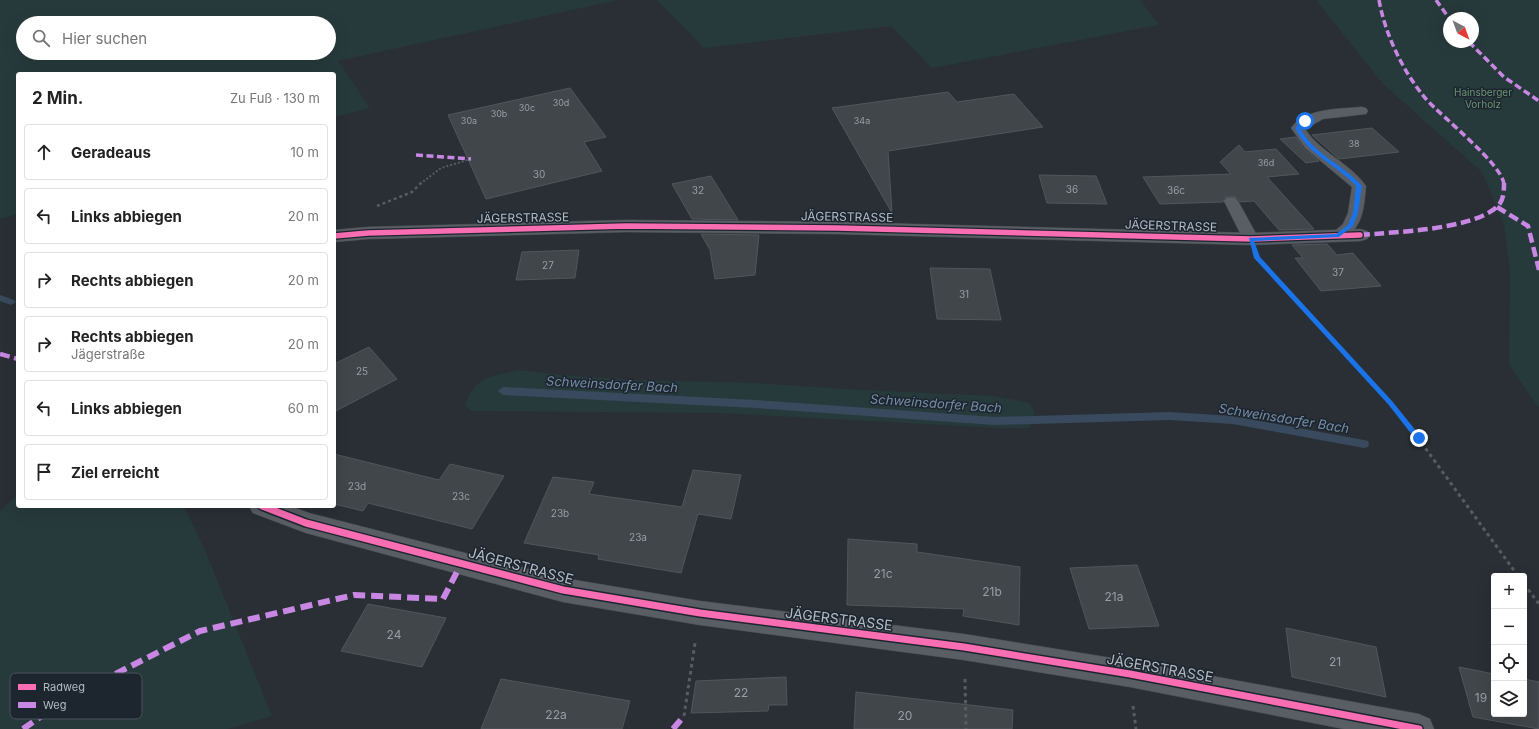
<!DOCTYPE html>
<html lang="de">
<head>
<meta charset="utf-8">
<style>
  :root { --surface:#fff; --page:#f2f2f2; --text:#222; --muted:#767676; --line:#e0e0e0 }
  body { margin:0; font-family:Inter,sans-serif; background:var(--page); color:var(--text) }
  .controls { position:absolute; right:12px; bottom:12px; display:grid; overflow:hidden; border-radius:4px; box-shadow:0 4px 16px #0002 }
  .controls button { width:36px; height:36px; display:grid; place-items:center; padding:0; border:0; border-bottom:1px solid var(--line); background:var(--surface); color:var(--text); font:20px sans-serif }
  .compass { position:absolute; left:1443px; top:12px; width:36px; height:36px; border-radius:50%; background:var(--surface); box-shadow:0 4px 16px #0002; rotate:139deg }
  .stop { position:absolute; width:12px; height:12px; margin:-9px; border:3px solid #1a73e8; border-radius:50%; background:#fff }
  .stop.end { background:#1a73e8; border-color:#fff; box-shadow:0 1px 4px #0008 }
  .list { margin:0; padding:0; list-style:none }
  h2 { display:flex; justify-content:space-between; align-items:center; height:52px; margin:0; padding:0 16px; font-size:17px }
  h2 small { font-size:13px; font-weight:400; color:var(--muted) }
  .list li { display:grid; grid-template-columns:26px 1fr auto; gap:12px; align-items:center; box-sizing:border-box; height:56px; margin:0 8px 8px; padding:0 8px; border:1px solid var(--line); border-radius:4px }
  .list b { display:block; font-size:15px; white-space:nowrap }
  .list p { margin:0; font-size:13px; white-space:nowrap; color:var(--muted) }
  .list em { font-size:13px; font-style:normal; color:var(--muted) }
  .icon { flex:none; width:22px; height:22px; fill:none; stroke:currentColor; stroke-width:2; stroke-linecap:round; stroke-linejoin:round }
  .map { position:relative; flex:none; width:1539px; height:729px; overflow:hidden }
  .search { position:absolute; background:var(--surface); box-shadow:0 4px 16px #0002; left:16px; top:16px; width:320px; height:44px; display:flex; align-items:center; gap:10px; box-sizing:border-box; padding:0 14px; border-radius:22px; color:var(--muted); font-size:15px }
  .panel { position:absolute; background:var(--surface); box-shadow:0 4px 16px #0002; left:16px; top:72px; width:320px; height:436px; border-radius:4px }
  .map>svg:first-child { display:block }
  .green { fill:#273a3b; fill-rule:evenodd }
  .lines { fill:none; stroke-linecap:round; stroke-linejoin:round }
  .stream { fill:#394a5e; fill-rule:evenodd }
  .building { fill:#41464b; stroke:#51565d }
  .lane-casing { stroke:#474b50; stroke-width:1 }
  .street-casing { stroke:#474b50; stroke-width:1 }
  .path-far2 { stroke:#575c60; stroke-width:2; stroke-dasharray:2 2; stroke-linecap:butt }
  .path-far1 { stroke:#575c60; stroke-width:2.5; stroke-dasharray:3 3; stroke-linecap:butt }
  .path { stroke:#575c60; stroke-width:3; stroke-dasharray:3.5 3.5; stroke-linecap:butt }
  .lane { fill:#595d64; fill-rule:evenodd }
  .street { fill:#595d64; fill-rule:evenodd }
  .quiet-far2 { stroke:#c787e3; stroke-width:3.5; stroke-dasharray:7 3.5; stroke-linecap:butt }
  .quiet-far1 { stroke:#c787e3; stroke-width:4.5; stroke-dasharray:10 4.5; stroke-linecap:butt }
  .quiet { stroke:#c787e3; stroke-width:6; stroke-dasharray:12 6; stroke-linecap:butt }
  .cycleway-far1-casing { stroke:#1d252f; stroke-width:8 }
  .cycleway-casing { stroke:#1d252f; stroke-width:10 }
  .cycleway-far1 { stroke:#f96db3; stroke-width:5.5 }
  .cycleway { stroke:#f96db3; stroke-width:7 }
  .route { fill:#1a73e8 }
  .labels { text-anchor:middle; stroke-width:3; stroke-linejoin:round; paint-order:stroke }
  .far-number-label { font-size:9px; fill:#969ea7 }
  .far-park-label { font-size:10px; fill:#6c9674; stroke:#1d252f }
  .number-label { font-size:10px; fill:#969ea7 }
  .street-label { font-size:12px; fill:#b3bbc6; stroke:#1d252f }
  .near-number-label { font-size:12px; fill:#969ea7 }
  .water-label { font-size:13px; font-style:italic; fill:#768da8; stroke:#1d252f }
  .near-street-label { font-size:14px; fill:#b3bbc6; stroke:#1d252f }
  .key { fill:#1d252f; stroke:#4a525c; stroke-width:1 }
  .key-label { font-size:11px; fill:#b3bbc6 }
</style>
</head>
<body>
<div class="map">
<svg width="1539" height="729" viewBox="0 0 1539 729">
  <rect width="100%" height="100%" fill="#292f35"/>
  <path class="green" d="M0,0H302L305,5L302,0H618L338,61L370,108L334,117V74H18V214L0,219ZM23,23H329V53H23Z
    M657,0H1140L1159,25L932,68L891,26L704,48Z
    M1316,0H1539V408L1509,365L1510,272L1504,224L1482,172L1383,84ZM1449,18H1473V42H1449Z
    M519,370L561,375L632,380L754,383L860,390L994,396L1029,403L1035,413L1029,428H1001L721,413L472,411L465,406C474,376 492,376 519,370Z
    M18,494V506H184L207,555L272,716L227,729H0V511Z"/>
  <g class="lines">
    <path class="stream" d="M0,295L14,300L16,302L11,305L0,301Z
      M503,387L756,400L995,417L1170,412L1233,416L1364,440L1368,441L1369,444L1368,447L1364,448L1233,424L1170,420L995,425L756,408L503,395L498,391Z"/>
  </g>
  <path class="building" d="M570,88L606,137L584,142L602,171L486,199L448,115Z
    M948,92L957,102L1014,94L1043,127L888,151L892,213L832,108Z
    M1372,128L1399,152L1339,159L1312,135Z
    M1296,137L1304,149L1319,161L1306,163L1280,139Z
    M1239,145L1245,152L1276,149L1299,174L1267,177L1314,229L1279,230L1254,201L1240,202L1237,197L1231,196L1225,197L1223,202L1160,204L1143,177L1231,174L1220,162Z
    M1039,175L1096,176L1107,204L1047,203Z
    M711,176L738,220L692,219L672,184Z
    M701,234L759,235L755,275L715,279L710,250Z
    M1327,244L1337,255L1353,253L1381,286L1321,291L1295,258H1303L1292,245Z
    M579,250L575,278L516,280L522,252Z
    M930,268L990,269L1001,320L937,319Z
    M369,347L397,379L334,412V364Z
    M334,454L439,480L450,464L504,476L472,529L368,503L363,511L334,504Z
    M693,470L741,475L731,519L698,514L681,573L598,559L599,555L524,543L553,477L594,482L589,494L682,507Z
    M848,539L917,544V552L1020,567L1019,625L963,616L964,609L847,605Z
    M1137,565L1159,626L1089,629L1070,568Z
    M368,604L446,618L422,667L341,651Z
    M1286,628L1376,647L1386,697L1292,677Z
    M1459,667L1494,674V714H1524V679L1539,682V729L1473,717Z
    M786,677L787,705H769L768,711L691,713L696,681Z
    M501,679L630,701L622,729H481Z
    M856,692L1013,710L1012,729H854Z"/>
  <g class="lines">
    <g class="lane-casing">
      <path id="lane" d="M1361,107L1366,108L1368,111L1366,114L1323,119L1305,129C1321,153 1350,163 1366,186C1364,205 1364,222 1349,235C1343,239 1339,241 1331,239L1329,236L1343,224L1348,213L1352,187L1305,148L1291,128C1305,108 1339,109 1361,107Z
        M1231,197L1236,198L1238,201L1259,239L1257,242L1251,244L1245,242L1243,239L1224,201L1226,198Z"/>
    </g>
    <g class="street-casing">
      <path id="street" d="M626,220L837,222L1251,233L1360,229L1367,231L1370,235L1367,239L1360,241L1251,245L837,234L626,232L368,239L334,242V230L368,227Z
        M249,506H290L309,513L563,578L700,601L964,634L1130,661L1419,714L1430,719L1434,729H1344L1130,687L964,660L700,625L563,602L306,533L253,513Z"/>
    </g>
    <path class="path-far2" d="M420,184L441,168L471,159"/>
    <path class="path-far1" d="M377,206L412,192L421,183
      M1262,263L1405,421"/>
    <path class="path" d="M1405,420L1518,576
      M1524,584L1539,604
      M965,679L966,729
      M1133,706L1136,729
      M684,716L695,643"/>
    <use href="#lane" class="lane"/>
    <use href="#street" class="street"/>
    <path class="quiet-far2" d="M1379,0C1385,34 1403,72 1426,99C1443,118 1501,163 1504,184
      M1436,0L1449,18
      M1469,42L1504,77L1539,101
      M416,155L471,159"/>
    <path class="quiet-far1" d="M1497,207L1528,226L1539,270
      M1360,235C1394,232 1473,230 1498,206C1504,200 1504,190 1504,183
      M0,354L18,359"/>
    <path class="quiet" d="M23,729L66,699L200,631L354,595L443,599L462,562
      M673,729L684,716"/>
    <g class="cycleway-far1-casing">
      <path id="cycleway-far1" d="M334,236L368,233L626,226L837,228L1251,239L1360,235"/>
    </g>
    <g class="cycleway-casing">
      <path id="cycleway" d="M262,506L306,523L563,590L700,613L964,647L1130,674L1419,729"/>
    </g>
    <use href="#cycleway-far1" class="cycleway-far1"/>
    <use href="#cycleway" class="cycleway"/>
  </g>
  <path class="route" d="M1303,120L1308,121L1300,128C1314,155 1343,164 1362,186L1358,213L1353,226L1339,237L1254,241L1260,257L1392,401L1421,437V440H1416L1388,404L1254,258L1249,238L1336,234L1348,225L1353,213L1356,186C1336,164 1309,156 1295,128Z"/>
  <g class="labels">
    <g class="far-number-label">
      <text x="561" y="106">30d</text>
      <text x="527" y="111">30c</text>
      <text x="499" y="117">30b</text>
      <text x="469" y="124">30a</text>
      <text x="862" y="124">34a</text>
      <text x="1354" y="147">38</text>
      <text x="1266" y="166">36d</text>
    </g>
    <g class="far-park-label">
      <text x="1483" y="96">Hainsberger<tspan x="1483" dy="12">Vorholz</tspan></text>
    </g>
    <g class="number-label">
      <text x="539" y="178">30</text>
      <text x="1072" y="193">36</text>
      <text x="698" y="194">32</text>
      <text x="1176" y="194">36c</text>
      <text x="548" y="269">27</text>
      <text x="1338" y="276">37</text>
      <text x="964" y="298">31</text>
      <text x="362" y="375">25</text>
      <text x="357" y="490">23d</text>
      <text x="461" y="500">23c</text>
      <text x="560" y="517">23b</text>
      <text x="638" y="541">23a</text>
    </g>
    <g class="street-label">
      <text transform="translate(847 217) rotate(1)" y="4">JÄGERSTRASSE</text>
      <text transform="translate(523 218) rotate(-1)" y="4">JÄGERSTRASSE</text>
      <text transform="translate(1171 226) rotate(2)" y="4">JÄGERSTRASSE</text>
    </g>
    <g class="near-number-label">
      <text x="883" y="578">21c</text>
      <text x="992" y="596">21b</text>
      <text x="1114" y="601">21a</text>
      <text x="394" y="639">24</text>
      <text x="1335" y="666">21</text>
      <text x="741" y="697">22</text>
      <text x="1481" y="702">19</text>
      <text x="556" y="719">22a</text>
      <text x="905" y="720">20</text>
    </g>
    <g class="water-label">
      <text transform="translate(612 384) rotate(3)" y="5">Schweinsdorfer Bach</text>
      <text transform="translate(936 403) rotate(4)" y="5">Schweinsdorfer Bach</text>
      <text transform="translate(1284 418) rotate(9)" y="5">Schweinsdorfer Bach</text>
    </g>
    <g class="near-street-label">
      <text transform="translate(521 566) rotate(15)" y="5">JÄGERSTRASSE</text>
      <text transform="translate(839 619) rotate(7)" y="5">JÄGERSTRASSE</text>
      <text transform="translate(1160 668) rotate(10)" y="5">JÄGERSTRASSE</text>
    </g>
  </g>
  <rect x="10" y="673" width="132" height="46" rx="6" class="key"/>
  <rect x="18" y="684" width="18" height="6" fill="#f96db3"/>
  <rect x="18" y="702" width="18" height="6" fill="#c787e3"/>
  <g class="key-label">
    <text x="43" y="691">Radweg</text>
    <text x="43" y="709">Weg</text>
  </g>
</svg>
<div class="controls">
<button>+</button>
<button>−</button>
<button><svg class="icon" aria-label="locate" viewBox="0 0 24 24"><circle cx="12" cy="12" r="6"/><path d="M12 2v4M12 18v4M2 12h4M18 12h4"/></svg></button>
<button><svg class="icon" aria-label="layers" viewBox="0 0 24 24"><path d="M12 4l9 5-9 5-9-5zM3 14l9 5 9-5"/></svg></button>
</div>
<svg class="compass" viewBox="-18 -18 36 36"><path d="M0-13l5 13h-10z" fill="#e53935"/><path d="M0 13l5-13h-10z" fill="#767676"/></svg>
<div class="stop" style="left:1305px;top:121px"></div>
<div class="stop end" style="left:1419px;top:438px"></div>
<div class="search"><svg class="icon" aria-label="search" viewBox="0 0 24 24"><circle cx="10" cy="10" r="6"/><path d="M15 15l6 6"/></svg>Hier suchen</div>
<section class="panel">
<h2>2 Min.<small>Zu Fuß · 130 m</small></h2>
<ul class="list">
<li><svg class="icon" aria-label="ahead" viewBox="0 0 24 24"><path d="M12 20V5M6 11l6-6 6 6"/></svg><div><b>Geradeaus</b></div><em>10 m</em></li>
<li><svg class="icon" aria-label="left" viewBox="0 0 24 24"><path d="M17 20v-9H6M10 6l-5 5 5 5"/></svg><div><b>Links abbiegen</b></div><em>20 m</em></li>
<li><svg class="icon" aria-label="right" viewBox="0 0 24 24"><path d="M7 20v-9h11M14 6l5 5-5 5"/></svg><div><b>Rechts abbiegen</b></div><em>20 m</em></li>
<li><svg class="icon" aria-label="right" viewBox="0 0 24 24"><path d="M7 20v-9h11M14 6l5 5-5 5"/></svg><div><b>Rechts abbiegen</b><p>Jägerstraße</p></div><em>20 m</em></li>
<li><svg class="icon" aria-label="left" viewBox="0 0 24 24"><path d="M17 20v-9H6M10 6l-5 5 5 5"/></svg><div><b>Links abbiegen</b></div><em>60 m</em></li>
<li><svg class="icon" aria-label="arrive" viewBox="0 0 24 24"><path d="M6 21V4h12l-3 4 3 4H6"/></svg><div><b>Ziel erreicht</b></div></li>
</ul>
</section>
</div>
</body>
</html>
